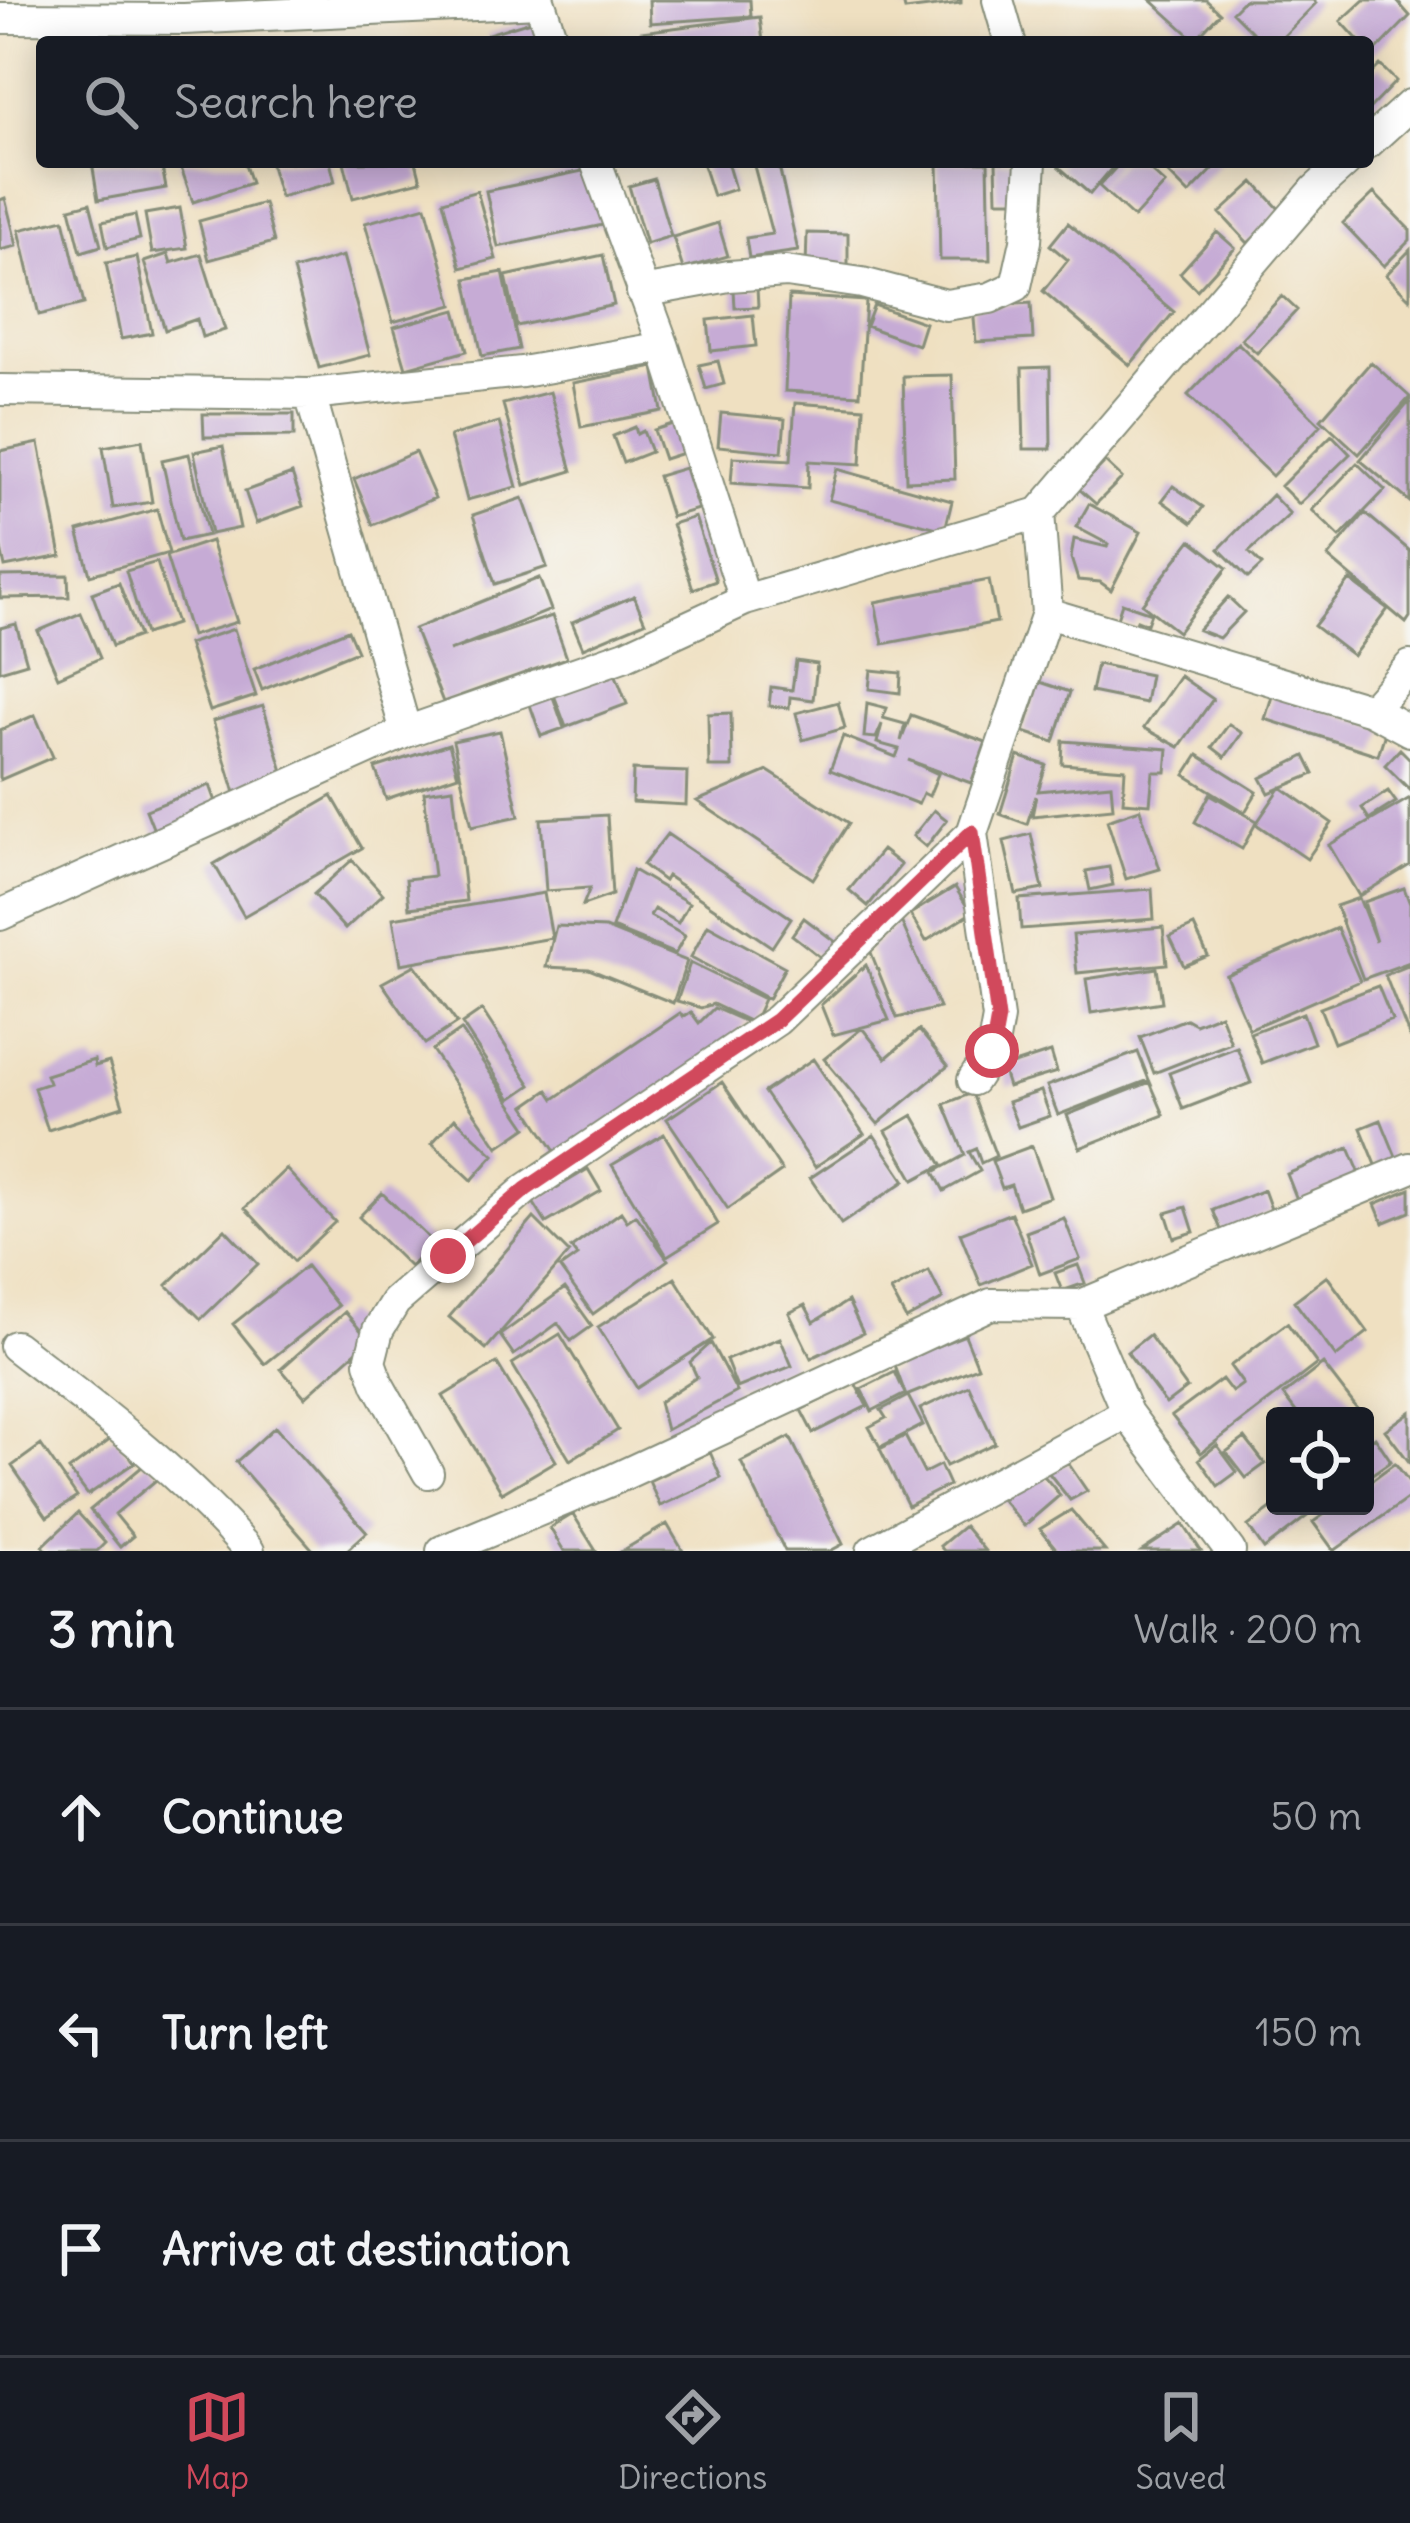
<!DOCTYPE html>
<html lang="en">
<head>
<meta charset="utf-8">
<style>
  :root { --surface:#171b24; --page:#20242c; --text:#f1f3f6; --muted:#9ea1a6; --line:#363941; --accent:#d1495b }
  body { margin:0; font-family:Delius,sans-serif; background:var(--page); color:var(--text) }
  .controls { position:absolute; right:36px; bottom:36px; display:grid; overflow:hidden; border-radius:12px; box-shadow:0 6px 30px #0003 }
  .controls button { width:108px; height:108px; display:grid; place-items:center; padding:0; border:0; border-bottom:3px solid var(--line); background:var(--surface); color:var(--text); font:60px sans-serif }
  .stop { position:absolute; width:36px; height:36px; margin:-27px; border:9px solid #d1495b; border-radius:50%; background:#fff }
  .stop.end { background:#d1495b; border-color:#fff; box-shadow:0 3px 12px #0008 }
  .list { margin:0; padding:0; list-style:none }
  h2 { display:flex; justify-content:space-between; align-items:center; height:156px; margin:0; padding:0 48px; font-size:51px }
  h2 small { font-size:39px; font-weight:400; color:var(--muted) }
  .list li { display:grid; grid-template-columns:78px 1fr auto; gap:36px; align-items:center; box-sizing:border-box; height:216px; padding:0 48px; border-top:3px solid var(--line) }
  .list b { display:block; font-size:45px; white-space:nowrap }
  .list em { font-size:39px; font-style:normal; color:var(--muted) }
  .icon { flex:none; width:66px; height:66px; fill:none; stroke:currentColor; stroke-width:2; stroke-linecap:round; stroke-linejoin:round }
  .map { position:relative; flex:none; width:1410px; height:1551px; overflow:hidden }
  .search { position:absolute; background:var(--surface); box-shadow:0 6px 30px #0003; left:36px; right:36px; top:36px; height:132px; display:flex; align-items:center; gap:30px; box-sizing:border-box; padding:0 42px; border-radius:12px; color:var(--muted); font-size:45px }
  .sheet { height:804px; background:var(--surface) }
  nav { display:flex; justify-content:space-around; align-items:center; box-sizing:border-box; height:168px; border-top:3px solid var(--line); background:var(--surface); font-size:33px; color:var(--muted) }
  nav a { display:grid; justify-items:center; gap:6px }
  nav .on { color:var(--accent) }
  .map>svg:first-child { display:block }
  .building { fill:#c6abd5 }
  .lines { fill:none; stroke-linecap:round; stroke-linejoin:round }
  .street-casing { stroke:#878e7a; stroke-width:34 }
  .street { stroke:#fff; stroke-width:30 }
  .route { stroke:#d1495b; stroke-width:15 }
</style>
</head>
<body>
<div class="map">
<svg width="1410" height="1551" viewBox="0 0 1410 1551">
  <rect width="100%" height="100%" fill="#f6f6f2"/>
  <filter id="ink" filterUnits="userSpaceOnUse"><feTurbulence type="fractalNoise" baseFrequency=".00833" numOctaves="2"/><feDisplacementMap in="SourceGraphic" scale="24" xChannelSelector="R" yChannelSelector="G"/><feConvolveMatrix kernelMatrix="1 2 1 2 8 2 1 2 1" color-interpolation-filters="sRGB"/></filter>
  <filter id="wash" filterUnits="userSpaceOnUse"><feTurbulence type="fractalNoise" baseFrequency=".004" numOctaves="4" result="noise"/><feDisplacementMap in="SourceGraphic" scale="48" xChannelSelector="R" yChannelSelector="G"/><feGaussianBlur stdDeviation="2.7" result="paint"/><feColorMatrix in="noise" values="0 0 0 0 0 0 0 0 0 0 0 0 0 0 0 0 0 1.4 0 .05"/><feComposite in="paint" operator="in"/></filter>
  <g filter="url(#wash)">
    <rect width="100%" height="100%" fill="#efe0c1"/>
    <g id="blocks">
      <path class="building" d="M649,0H750L751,16L650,23Z
        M903,0H961V3L905,10Z
        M1151,0H1206L1220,13L1195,40Z
        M1244,0H1313L1316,3L1278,42H1262L1232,12Z
        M1364,0H1396L1410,16L1372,55L1368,42H1360L1341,21Z
        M760,17L763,42H642L641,32Z
        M540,18L548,42H489L488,34Z
        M1380,65L1396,81L1368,110V77Z
        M92,162H161L166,188L98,200Z
        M179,162H244L251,183L193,202Z
        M270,162H330L335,182L280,197Z
        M344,162H416L421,181L353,198Z
        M702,162H727L735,189L713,196Z
        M753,162H778L798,251L749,258L746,238L772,234Z
        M938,162H988L990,260H940Z
        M996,162H1019L1020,200H997Z
        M1063,162H1117L1090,194L1059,167Z
        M1121,162H1141L1165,184L1134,218L1099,186Z
        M1157,162H1220L1189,194Z
        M592,169L603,225L498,247L486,191Z
        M654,179L671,236L646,244L629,186Z
        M1254,182L1281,211L1248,243L1220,213Z
        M477,191L496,259L461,268L443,201Z
        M1374,193L1410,230V240L1384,266L1343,223Z
        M5,198L17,246L0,250V200Z
        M90,203L101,246L81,252L70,208Z
        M264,203L274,242L209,260L199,221Z
        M426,206L453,305L393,322L365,223Z
        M180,208L187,248L152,253L145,214Z
        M135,215L140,239L107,247L102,222Z
        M64,219L84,304L39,315L19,230Z
        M718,223L728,256L683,269L673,237Z
        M1068,223L1174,312L1130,365L1043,291L1068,260L1050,245Z
        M1217,232L1235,248L1197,290L1180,273Z
        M807,233L848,234V269L806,268Z
        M1410,250V299L1386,275Z
        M168,254L171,263L201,254L225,330L202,337L197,319L165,330L144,262Z
        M603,255L614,305L517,326L506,276Z
        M343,256L370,355L319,368L293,270Z
        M137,257L152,333L121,339L106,263Z
        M503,272L519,349L482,356L466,279Z
        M757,287L758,307L735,308L734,289Z
        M789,296L866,301L860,395L785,391Z
        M1282,296L1297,310L1257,353L1241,339Z
        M1031,303L1033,339L976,342L973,307Z
        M874,305L925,323L918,345L866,326Z
        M456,310L467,351L406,368L394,327Z
        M753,315L756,346L711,351L708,320Z
        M1238,343L1321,425L1272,476L1188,395Z
        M718,361L724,384L706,389L699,365Z
        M1371,362L1410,397L1359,454L1321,419Z
        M654,367L662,411L581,427L573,383Z
        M1050,367L1051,449H1024L1022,368Z
        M952,375L955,479L906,481L903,376Z
        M550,392L572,471L525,485L503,404Z
        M1410,401V502L1360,460Z
        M795,403L864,408L861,464L809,461L808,488L731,483L733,457L791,460Z
        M721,413L785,419L782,452L718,446Z
        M203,414H294V436L204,437Z
        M499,422L517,487L467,500L450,436Z
        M679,422L689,451L664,459L654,430Z
        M635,427L637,434L643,431L651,452L623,463L613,436Z
        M1332,435L1350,454L1299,504L1281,486Z
        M142,440L152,502L113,508L103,447Z
        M39,443L61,556L5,567L0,544V451Z
        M223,446L240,528L211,534L194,452Z
        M415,452L435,498L373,525L354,479Z
        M189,454L208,535L180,541L162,460Z
        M1105,462L1122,478L1096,504L1079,489Z
        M1357,463L1385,490L1340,537L1312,510Z
        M685,468L698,509L671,517L658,476Z
        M837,469L952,501L945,530L829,500Z
        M292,474L303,506L256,523L245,491Z
        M1173,486L1203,507L1192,523L1162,501Z
        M1272,495L1290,514L1249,552L1262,565L1248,578L1219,549Z
        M523,498L547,567L495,584L473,515Z
        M1089,504L1141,532L1111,590L1100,582L1078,580L1071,558L1074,539L1107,547L1108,544L1076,527Z
        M157,509L169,553L90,575L78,531Z
        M1365,513L1410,551V617L1406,623L1328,557Z
        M695,517L716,581L693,589L672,524Z
        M1191,540L1227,568L1178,632L1142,604Z
        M211,541L237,622L191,636L166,556Z
        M157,562L176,624L145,634L126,571Z
        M68,575L69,597L0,598V576Z
        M539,578L551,610L449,651L552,616L567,658L443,702L414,629Z
        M989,580L997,622L883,644L875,602Z
        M1350,580L1388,609L1353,656L1314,626Z
        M119,583L139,636L112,646L92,593Z
        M634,596L645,622L583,648L572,622Z
        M1228,597L1244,612L1219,638L1198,630Z
        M1122,603L1151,613L1147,624L1137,620L1134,627L1116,621Z
        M81,613L100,658L58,677L38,631Z
        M16,624L27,663L0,671V628Z
        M234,629L256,696L210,711L188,644Z
        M348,630L357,651L262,690L254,669Z
        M796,661L817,664L813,700L790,697L789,708L769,706L771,687L792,690Z
        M1097,664L1150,675L1145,703L1091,692Z
        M871,670L901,673L900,693L869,689Z
        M615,673L627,704L566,727L554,695Z
        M1180,676L1213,699L1179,747L1144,728Z
        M1040,682L1070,692L1054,742L1024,732Z
        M1273,693L1386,730L1378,755L1265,719Z
        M552,694L564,728L541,736L529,702Z
        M838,702L845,728L803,740L796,713Z
        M867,703L887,708L883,718L905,724L901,741L911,715L986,742L971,783L908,760L938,774L929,796L923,793L918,804L830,770L843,736L896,757L899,749L877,743L882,724L876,738L864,737Z
        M263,706L286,781L236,796L213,721Z
        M731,713L732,767H709L708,714Z
        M35,715L53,757L0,780V730Z
        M1229,724L1242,733L1225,757L1212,747Z
        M500,731L519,816L472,826L453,741Z
        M1063,741L1168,749L1166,772H1153L1150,804L1123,802L1125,769L1062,764Z
        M449,744L458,775L386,799L375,768Z
        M1400,749L1410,759V790L1385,765Z
        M1198,755L1257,792L1245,812L1185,775Z
        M1018,756L1046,765L1038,791L1111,784L1113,808L1032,816L1036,796L1027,824L1000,814Z
        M1305,756L1314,774L1269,793L1261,778Z
        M633,770L687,772L686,805L632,802Z
        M768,771L849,823L813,879L697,801Z
        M210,785L220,813L157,838L146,810Z
        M1281,787L1332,823L1307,859L1256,824Z
        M453,788L466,901L409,908L406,879L434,876L424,792Z
        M1388,791L1396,802L1369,819L1362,808Z
        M1210,794L1257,821L1242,849L1195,822Z
        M332,796L362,848L244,916L214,864Z
        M1410,798V865L1359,896L1329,845Z
        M1140,809L1160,869L1126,879L1107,820Z
        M934,810L947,820L926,847L913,836Z
        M607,815L612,895L583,905L590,888L546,891L541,819Z
        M667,834L791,918L772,947L667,876L664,881L643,865Z
        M1031,834L1043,889L1016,894L1004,841Z
        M882,850L901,865L868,906L849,890Z
        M352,860L383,894L345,929L314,894Z
        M1109,867L1113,885L1090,890L1086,871Z
        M633,870L689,903L678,923L654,909L650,916L685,936L675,954L612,928Z
        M955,887L971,913L926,941L910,914Z
        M1404,888L1410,904V962L1363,979L1336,906L1359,898L1376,942L1364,902Z
        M1152,889L1154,919L1021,929L1019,899Z
        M544,893L552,938L401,964L393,918Z
        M804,918L837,943L824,960L792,935Z
        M901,921L939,1008L897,1018L870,950Z
        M708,925L785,967L768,999L691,957Z
        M556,926L605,928L687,961L673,1003L589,969L546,967Z
        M1194,926L1208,956L1184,966L1170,937Z
        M1163,927L1167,964L1077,973L1073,935Z
        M1337,928L1360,981L1249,1029L1226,975Z
        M690,963L764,999L753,1023L713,1004L701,1008L677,1001Z
        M415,965L457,1023L425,1044L382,983Z
        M866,965L889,1020L833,1035L821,1005Z
        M1410,965V1038L1385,975Z
        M1157,968L1162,1002L1091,1013L1086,979Z
        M1378,986L1392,1020L1334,1043L1320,1008Z
        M714,1008L746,1022L721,1050L560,1159L525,1106L548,1090L554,1099L680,1013L683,1017L691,1012L699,1023Z
        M482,1010L531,1085L511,1099L462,1024Z
        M1303,1013L1314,1043L1262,1063L1250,1033Z
        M1220,1014L1231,1043L1154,1073L1140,1037L1186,1019L1195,1024Z
        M862,1028L886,1058L919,1030L948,1066L878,1124L824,1059Z
        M461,1030L527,1127L498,1147L432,1050Z
        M1237,1047L1251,1083L1183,1109L1169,1073Z
        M1051,1052L1057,1072L1008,1087L1002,1068Z
        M1138,1052L1149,1080L1058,1115L1047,1086Z
        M813,1059L864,1134L815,1167L764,1092Z
        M94,1060L95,1066L109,1062L123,1106L48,1130L34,1088L49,1083L46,1075Z
        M722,1082L782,1171L728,1209L667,1119Z
        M1150,1082L1164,1115L1080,1148L1067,1115Z
        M1041,1091L1050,1116L1018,1127L1008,1102Z
        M972,1093L996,1156L981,1163L976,1149L969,1152L980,1171L944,1191L934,1172L965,1155L944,1104Z
        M913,1115L942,1165L914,1180L886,1131Z
        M455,1118L494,1155L472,1180L432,1143Z
        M1381,1120L1399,1164L1379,1172L1361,1128Z
        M664,1134L718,1224L667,1256L612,1165Z
        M874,1135L905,1181L841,1224L810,1178Z
        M1032,1146L1050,1197L1019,1208L1011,1185L1002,1188L992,1161Z
        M1349,1148L1361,1176L1298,1202L1287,1174Z
        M286,1169L335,1222L294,1261L245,1208Z
        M588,1169L601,1191L546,1223L533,1202Z
        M1410,1189V1212L1383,1223L1375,1204Z
        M1264,1190L1272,1212L1222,1232L1213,1210Z
        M382,1193L434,1243L410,1267L359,1217Z
        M1186,1207L1194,1232L1174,1238L1166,1213Z
        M621,1212L627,1221L636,1215L668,1260L593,1314L560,1268L577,1256L571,1248Z
        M1011,1213L1032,1264L981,1285L960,1233Z
        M534,1218L569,1253L486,1349L449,1317Z
        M1064,1218L1080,1259L1040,1274L1026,1232Z
        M225,1229L258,1264L201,1319L167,1285Z
        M1078,1265L1085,1283L1062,1291L1055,1273Z
        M306,1266L338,1306L265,1364L233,1324Z
        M929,1271L943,1299L906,1319L891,1291Z
        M1327,1276L1368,1332L1336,1357L1294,1301Z
        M675,1278L713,1339L637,1388L598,1327Z
        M565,1288L592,1326L571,1341L558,1323L514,1355L500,1335Z
        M848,1301L863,1333L811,1358L789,1313L805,1305L814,1322Z
        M345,1312L369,1340L305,1397L281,1369Z
        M1287,1323L1317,1364L1201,1453L1172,1416L1222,1379L1232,1392L1243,1384L1230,1366Z
        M560,1334L618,1430L570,1460L512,1364Z
        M965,1335L978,1367L906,1396L894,1363Z
        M1149,1335L1187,1388L1166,1404L1127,1352Z
        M780,1338L792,1366L737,1388L726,1360Z
        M711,1343L737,1392L666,1430L659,1402L697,1377L690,1362Z
        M497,1363L556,1461L502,1493L443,1396Z
        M1323,1364L1363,1416H1299L1283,1395Z
        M895,1372L905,1394L872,1411L861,1389Z
        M855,1383L867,1406L813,1433L801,1410Z
        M969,1386L995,1443L946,1466L920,1409Z
        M908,1396L923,1425L880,1447L869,1427L886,1418L881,1410Z
        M1410,1412V1463L1385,1430Z
        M275,1427L367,1532L346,1551H314L236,1462Z
        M115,1436L134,1463L88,1495L69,1470Z
        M905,1436L924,1473L940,1465L949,1485L908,1506L880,1449Z
        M790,1437L843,1544L830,1551H785L741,1462Z
        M1375,1437L1391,1461L1365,1479V1444Z
        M1245,1438L1265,1464L1246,1478L1226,1452Z
        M41,1445L77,1497L47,1517L12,1466Z
        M1217,1445L1237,1472L1218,1486L1199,1459Z
        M710,1452L721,1478L660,1506L649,1481Z
        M149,1461L161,1476L115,1514L133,1536L120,1547L90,1510Z
        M1068,1463L1087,1491L1070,1500L1048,1472Z
        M1395,1463L1410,1483V1497L1334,1551L1313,1522L1336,1506H1365V1485Z
        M1039,1470L1060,1495L1024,1526L1002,1500Z
        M1275,1506H1310L1314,1511L1264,1549L1248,1526Z
        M1071,1510L1105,1551H1058L1040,1529Z
        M78,1513L105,1543L97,1551H47L43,1546Z
        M573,1514L596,1551H564L550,1528Z
        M667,1524L683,1551H622Z
        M1183,1524L1201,1551H1142Z
        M964,1526L985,1551H944L940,1546Z"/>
    </g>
  </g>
  <g filter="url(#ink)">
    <use href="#blocks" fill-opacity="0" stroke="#878e7a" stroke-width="3"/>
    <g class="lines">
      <g class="street-casing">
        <path id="street" d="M539,0L553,42
          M998,0L1010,42
          M0,18L184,19L539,2
          M1368,143L1410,105
          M596,162L664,347L745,600
          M642,292L729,276L786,272L862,283L946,305L990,298L1016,286L1026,241L1031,162
          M0,390L310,394L522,372L664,347
          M310,394L406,732
          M1047,613L1371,710L1410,731
          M1371,710L1410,666
          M972,833L998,1018L992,1051L973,1080
          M0,915L406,732L626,655L745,600L1039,513L1315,190L1346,162
          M1081,1305L1127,1413L1230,1551
          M15,1346C98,1410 180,1471 249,1551
          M428,1473L378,1384L370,1362L378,1330L395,1302L526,1189L777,1020L972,833L1047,613L1039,513
          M442,1551L610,1481L991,1304L1081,1305L1410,1168
          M872,1551L1127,1413"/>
      </g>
      <use href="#street" class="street"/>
    </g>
  </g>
  <g class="lines" filter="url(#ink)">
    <path class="route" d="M448,1256L526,1189L777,1020L972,832L998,1018L992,1051"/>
  </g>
</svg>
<div class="controls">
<button><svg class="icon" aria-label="locate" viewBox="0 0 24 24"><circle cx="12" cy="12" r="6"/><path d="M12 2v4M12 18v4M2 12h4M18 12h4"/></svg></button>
</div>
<div class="stop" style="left:992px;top:1051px"></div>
<div class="stop end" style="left:448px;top:1256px"></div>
<div class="search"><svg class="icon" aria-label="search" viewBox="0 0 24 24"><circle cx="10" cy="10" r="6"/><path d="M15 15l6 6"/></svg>Search here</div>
</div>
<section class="sheet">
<h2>3 min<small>Walk · 200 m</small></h2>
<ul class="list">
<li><svg class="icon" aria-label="ahead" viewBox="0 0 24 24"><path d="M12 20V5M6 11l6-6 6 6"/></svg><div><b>Continue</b></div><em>50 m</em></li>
<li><svg class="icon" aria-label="left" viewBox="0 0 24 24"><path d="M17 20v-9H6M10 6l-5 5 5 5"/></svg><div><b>Turn left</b></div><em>150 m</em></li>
<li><svg class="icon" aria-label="arrive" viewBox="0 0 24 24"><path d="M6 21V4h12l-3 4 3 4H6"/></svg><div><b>Arrive at destination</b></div></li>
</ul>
</section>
<nav>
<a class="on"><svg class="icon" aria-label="map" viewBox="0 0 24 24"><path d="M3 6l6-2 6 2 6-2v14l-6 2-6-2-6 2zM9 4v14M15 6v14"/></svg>Map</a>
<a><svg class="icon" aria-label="directions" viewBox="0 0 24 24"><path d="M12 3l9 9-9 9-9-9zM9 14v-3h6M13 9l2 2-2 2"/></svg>Directions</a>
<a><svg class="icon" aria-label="saved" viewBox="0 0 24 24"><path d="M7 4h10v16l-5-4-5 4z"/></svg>Saved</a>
</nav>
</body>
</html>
